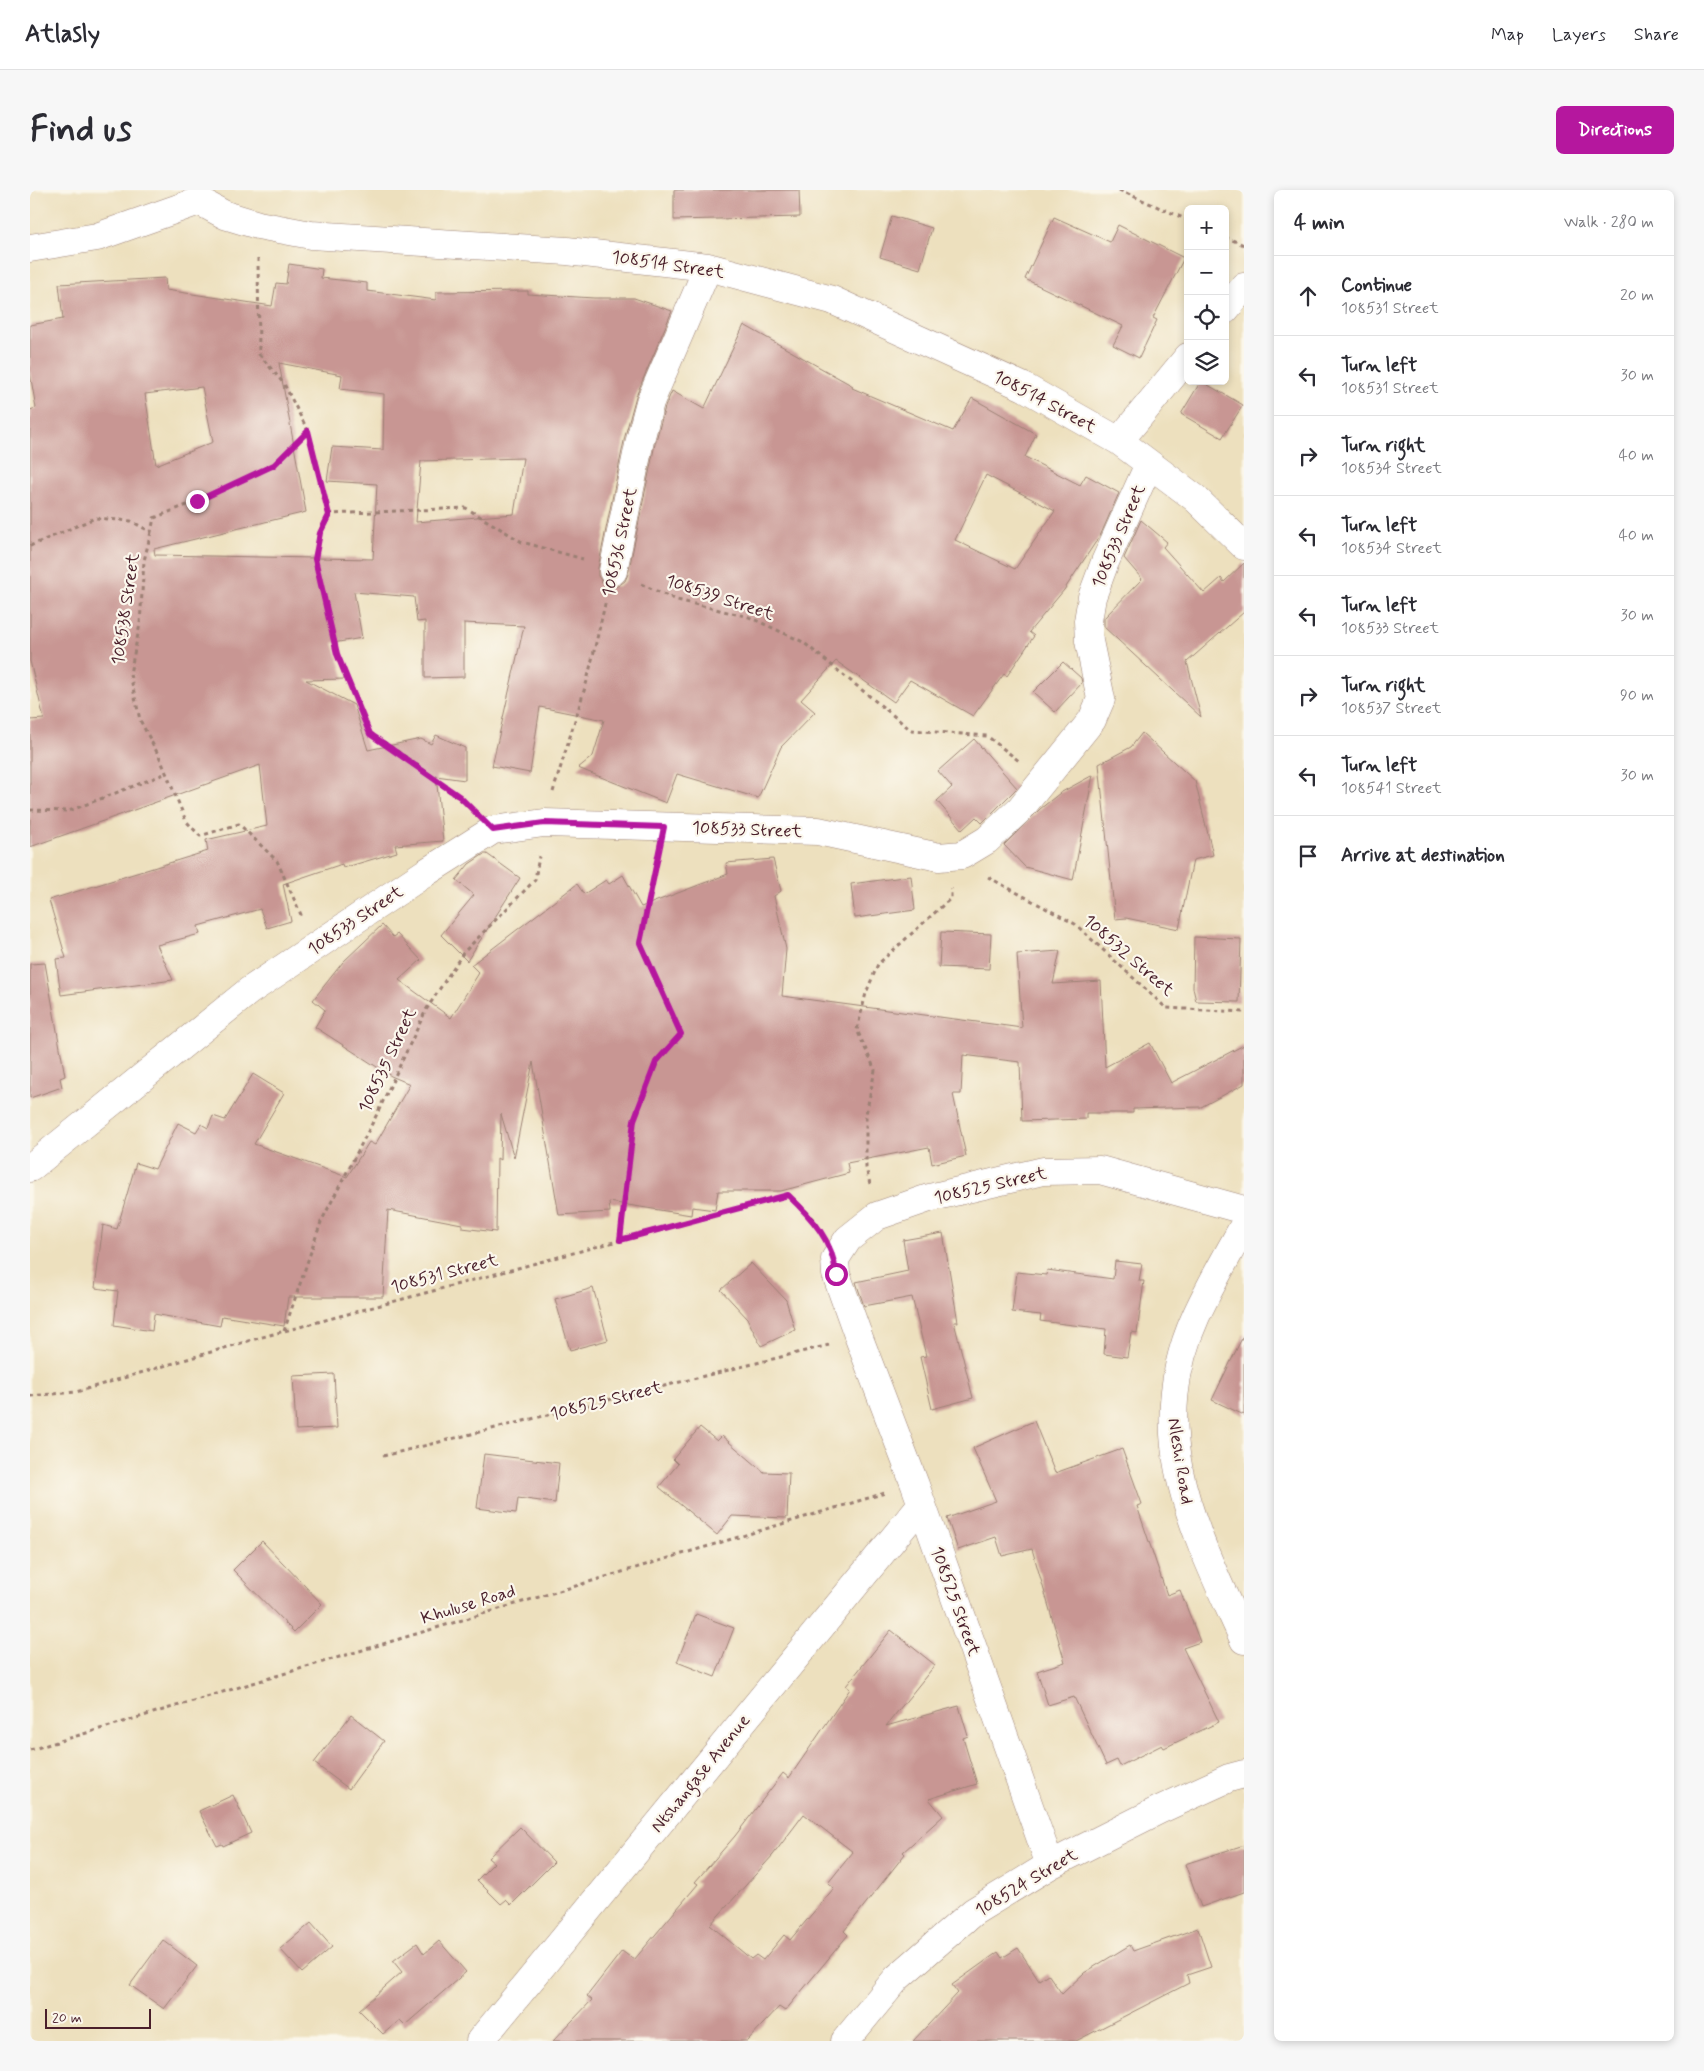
<!DOCTYPE html>
<html lang="en">
<head>
<meta charset="utf-8">
<style>
  :root { --surface:#fff; --page:#f7f7f7; --text:#2b2b33; --muted:#7c7c81; --line:#e1e1e2; --accent:#b5179e }
  body { margin:0; font-family:Mynerve,sans-serif; background:var(--page); color:var(--text) }
  .controls { position:absolute; right:15px; top:15px; display:grid; overflow:hidden; border-radius:8px; box-shadow:0 2px 8px #0003 }
  .controls button { width:45px; height:45px; display:grid; place-items:center; padding:0; border:0; border-bottom:1px solid var(--line); background:var(--surface); color:var(--text); font:25px sans-serif }
  .scale { position:absolute; left:15px; bottom:12px; width:106px; box-sizing:border-box; padding-left:5px; border:2px solid #4a1f2b; border-top:0; font-size:14px; line-height:18px; white-space:nowrap; color:#4a1f2b; -webkit-text-stroke:4px #fbf7ec; paint-order:stroke }
  .stop { position:absolute; width:15px; height:15px; margin:-11px; border:4px solid #b5179e; border-radius:50%; background:#fff }
  .stop.end { background:#b5179e; border-color:#fff; box-shadow:0 1px 5px #0008 }
  .list { margin:0; padding:0; list-style:none }
  h2 { display:flex; justify-content:space-between; align-items:center; height:65px; margin:0; padding:0 20px; font-size:21px }
  h2 small { font-size:16px; font-weight:400; color:var(--muted) }
  .list li { display:grid; grid-template-columns:32px 1fr auto; gap:15px; align-items:center; box-sizing:border-box; height:80px; padding:0 20px; border-top:1px solid var(--line) }
  .list b { display:block; font-size:19px; white-space:nowrap }
  .list p { margin:0; font-size:16px; white-space:nowrap; color:var(--muted) }
  .list em { font-size:16px; font-style:normal; color:var(--muted) }
  .icon { flex:none; width:28px; height:28px; fill:none; stroke:currentColor; stroke-width:2; stroke-linecap:round; stroke-linejoin:round }
  .map { position:relative; flex:none; width:1214px; height:1851px; overflow:hidden; border-radius:8px }
  header { display:flex; align-items:center; gap:30px; box-sizing:border-box; height:70px; padding:0 25px; background:var(--surface); border-bottom:1px solid var(--line) }
  header strong { font-size:24px }
  nav { display:flex; gap:28px; margin-inline-start:auto; font-size:18px }
  .intro { display:flex; align-items:center; justify-content:space-between; box-sizing:border-box; height:120px; padding:0 30px }
  h1 { margin:0; font-size:35px }
  .button { padding:12px 22px; border-radius:8px; background:var(--accent); color:#fff; font-size:18px; font-weight:700 }
  main { display:flex; gap:30px; padding:0 30px }
  aside { flex:1; background:var(--surface); border-radius:8px; box-shadow:0 2px 8px #0003 }
  .map>svg:first-child { display:block }
  .building { fill:#c89693; fill-rule:evenodd }
  .lines { fill:none; stroke-linecap:round; stroke-linejoin:round }
  .minor-casing { stroke:#9c8074; stroke-width:29 }
  .path { stroke:#9c8074; stroke-width:3; stroke-dasharray:4 4; stroke-linecap:butt }
  .minor { stroke:#fff; stroke-width:28 }
  .route { stroke:#b5179e; stroke-width:6 }
  .labels { text-anchor:middle; stroke-width:4.5; stroke-linejoin:round; paint-order:stroke }
  .street-label { font-size:18px; fill:#4a1f2b; stroke:#fbf7ec }
</style>
</head>
<body>
<header>
<strong>Atlasly</strong>
<nav><a>Map</a><a>Layers</a><a>Share</a></nav>
</header>
<div class="intro"><h1>Find us</h1><a class="button">Directions</a></div>
<main>
<div class="map">
<svg width="1214" height="1851" viewBox="0 0 1214 1851">
  <rect width="100%" height="100%" fill="#fbf7ec"/>
  <filter id="ink" filterUnits="userSpaceOnUse"><feTurbulence type="fractalNoise" baseFrequency=".02" numOctaves="2"/><feDisplacementMap in="SourceGraphic" scale="10" xChannelSelector="R" yChannelSelector="G"/><feConvolveMatrix kernelMatrix="1 2 1 2 8 2 1 2 1" color-interpolation-filters="sRGB"/></filter>
  <filter id="wash" filterUnits="userSpaceOnUse"><feTurbulence type="fractalNoise" baseFrequency=".0096" numOctaves="4" result="noise"/><feDisplacementMap in="SourceGraphic" scale="20" xChannelSelector="R" yChannelSelector="G"/><feGaussianBlur stdDeviation="1.12" result="paint"/><feColorMatrix in="noise" values="0 0 0 0 0 0 0 0 0 0 0 0 0 0 0 0 0 1.4 0 .05"/><feComposite in="paint" operator="in"/></filter>
  <g filter="url(#wash)">
    <rect width="100%" height="100%" fill="#ede0be"/>
    <g id="blocks">
      <path class="building" d="M644,0H769L770,27L644,30Z
        M862,26L902,38L890,79L850,67Z
        M1024,27L1080,52L1088,35L1154,68L1123,128L1127,130L1109,168L1083,155L1093,136L995,89Z
        M259,74L292,79L291,88L337,93V101L406,110V102L498,101V104L564,108H604L642,121L606,206L595,246L568,378V386L573,393L579,396H588L595,391L598,384L625,254L635,217L642,201L674,219L714,135L823,196L822,198L923,241L942,208L1006,244L995,267L1050,295L1056,285L1089,303L1071,344L1034,400L999,442L1004,446L977,486L974,484L943,526L880,490L864,512L806,471L771,510L785,522L751,557L728,608L647,584L636,613L548,578L563,566L574,530L510,517L500,583L462,576L494,436L434,433V487L395,488V431L387,432L384,407L324,402L332,448L303,453L315,489L276,490L324,515L338,560L391,549L401,554L406,545L435,558V590L406,586L413,651L365,655L367,662L313,678L312,674L253,694L261,731L237,738L230,719L168,736L170,744L127,755L143,790L31,805L26,769L36,768L19,710L178,661L176,650L237,636L230,575L0,657V530L14,529L0,471V220L6,218L0,183V135L33,129L29,94L135,88L136,100L242,116L246,93L256,94ZM249,173L312,185L310,199L354,204L353,260L302,257L297,291L347,294L343,369L287,368L286,374L285,368L125,365L124,359L276,322ZM172,197L183,252L126,275L115,204ZM493,268L484,324L386,332L391,271ZM956,285L1025,321L985,379L925,350Z
        M1171,191L1213,215L1192,248L1151,224Z
        M1111,330L1137,352L1133,357L1174,403L1191,388L1194,392L1214,373V422L1157,472L1171,527L1074,437V428L1112,389L1094,368Z
        M1033,472L1051,488L1052,493L1025,522L1003,502Z
        M1112,543L1165,591L1183,665L1163,670L1149,739L1096,728L1085,729L1069,574L1101,557Z
        M944,549L987,598L952,633L946,627L932,640L907,611L922,597L908,581Z
        M1063,585L1043,690L995,677L974,655L1010,619L1030,603Z
        M454,664H457L490,688L437,771L411,745L444,705L426,690L439,674Z
        M743,669L751,701L744,706L756,759L752,806L992,838L987,764L1030,761L1023,794L1071,791L1075,877L1120,853L1141,893L1214,855V894L1171,917L1103,919V923H1056V929L992,931L990,872L933,865L931,904H923L936,966L902,974L899,957L817,973L819,983L751,1001H688L685,1020L662,1017L661,1025L579,1012L580,1022L529,1025L503,872L484,968L471,924L470,970L467,968L466,1042L432,1038V1034L358,1020L353,1107H258L254,1136L192,1126L190,1136L124,1124L122,1141L84,1135L88,1101L65,1098L73,1035L87,1039L106,973L125,979L148,933L166,942L171,934L178,938L183,926L195,930L223,884L254,903L224,954L317,987L339,952L345,955L380,894L361,886L285,837L295,820L283,810L313,772L352,735L363,747L367,744L391,770L369,790L421,828L449,783L441,775L547,694L554,704L576,690L579,694L593,685L611,717L698,684L696,673Z
        M881,686L885,720L825,728L821,694Z
        M911,742L961,744L959,779L909,777Z
        M1164,747L1211,749L1209,812L1166,811L1163,798Z
        M15,773L35,886L30,888L32,897L0,908V774Z
        M913,1043L928,1132H924L943,1208L902,1219L890,1167L896,1166L882,1107L834,1116L826,1092L878,1081L873,1050Z
        M1085,1071L1112,1074L1109,1091H1114L1107,1143L1101,1142L1097,1167L1074,1164L1076,1139L1010,1131L1011,1125L982,1122L987,1082L1016,1085L1017,1080L1083,1089Z
        M721,1073L756,1110L765,1140L731,1156L717,1128L691,1100Z
        M563,1098L578,1150L540,1160L525,1109Z
        M1214,1144V1225L1182,1210Z
        M304,1184L307,1238L266,1240L263,1186Z
        M1004,1231L1025,1283L1092,1259L1112,1314L1107,1316L1137,1405L1150,1400L1170,1452L1153,1458L1189,1532L1134,1558L1132,1555L1090,1576L1087,1570L1076,1575L1044,1507L1018,1515L1007,1481L1035,1472L1002,1359L972,1366L966,1347L928,1360L917,1328L966,1311L943,1258Z
        M670,1237L687,1251L692,1246L734,1282L759,1283L757,1328L702,1326L687,1345L629,1297L648,1274L643,1269Z
        M454,1264L529,1273L525,1313L488,1308L486,1323L447,1318Z
        M232,1351L292,1414L264,1442L203,1380Z
        M666,1424L704,1438L685,1487L647,1472Z
        M861,1440L905,1475L856,1536L929,1516L938,1546L933,1548L947,1594L899,1609L913,1626L873,1662L875,1664L814,1741L818,1745L755,1821L749,1817L717,1851H523L562,1810L557,1806L592,1761L604,1770L668,1694L665,1692L705,1646L753,1583L759,1588L820,1499L816,1496ZM774,1624L823,1662L798,1693L804,1698L760,1750L754,1745L733,1770L726,1765L721,1769L680,1735L743,1665Z
        M321,1525L354,1551L319,1599L284,1573Z
        M203,1605L221,1643L193,1656L192,1654L187,1656L169,1621Z
        M490,1637L524,1672L481,1715L476,1710L471,1714L447,1690L464,1673L458,1668Z
        M1214,1655V1702L1171,1717L1155,1674Z
        M281,1733L302,1757L272,1783L250,1759Z
        M1168,1738L1181,1777L1157,1785L1159,1793L1046,1851H883L928,1803L922,1795L968,1762L972,1768L988,1758L1009,1790L1018,1784L1032,1804L1054,1783L1100,1755L1103,1761Z
        M133,1750L167,1776L134,1819L100,1795Z
        M409,1751L436,1782L375,1835L370,1830L353,1844L329,1820L372,1782L363,1771L387,1753L394,1764Z"/>
    </g>
  </g>
  <g filter="url(#ink)">
    <use href="#blocks" fill-opacity="0" stroke="#9c8074" stroke-width="1"/>
    <g class="lines">
      <g class="minor-casing">
        <path id="minor" d="M0,58L67,47L169,11L195,25L228,35L281,45L537,61L678,77L802,110L994,197L1089,251L1165,308L1214,356
          M1195,120L1214,97
          M1089,251L1158,167
          M583,381L610,250L620,212L678,77
          M0,978L219,801L395,683L463,640L514,633L788,641L909,667L932,665L957,650L990,619L1062,530L1071,509L1059,451L1058,431L1062,407L1075,372L1119,274
          M1214,1035C1198,1065 1180,1095 1166,1126C1112,1245 1165,1341 1214,1450
          M1020,1675L885,1295L829,1148L806,1084L805,1069L818,1049L847,1026L899,1008L1013,981L1070,980L1214,1020
          M450,1851L891,1315
          M815,1851L867,1788L943,1722L1020,1675L1129,1620L1199,1588L1214,1584"/>
      </g>
      <path class="path" d="M1089,0L1158,30
        M1195,47L1214,55
        M228,68L229,164L254,194L278,241L299,325L290,343L285,369L307,464L340,543L383,572L440,617
        M298,324L436,318L492,352L553,369
        M121,342L114,371L110,434L100,484L110,530L130,568L156,631L170,646L209,634L247,671L272,727
        M0,356L65,328L101,331L121,342L124,328L167,311L244,275L278,241
        M611,394L647,410L719,427L773,452L881,540L957,546L989,571
        M523,602L557,491L576,410
        M0,620L39,621L137,583
        M958,687L1045,734L1136,818L1214,822
        M840,994L836,978V924L845,880L827,840L836,803L848,774L921,708V698
        M590,1050L604,930L627,872L651,844L610,753L628,668
        M254,1141L291,1032L347,924L396,820L433,763L505,690L509,666
        M0,1206L46,1202L225,1149L758,1005L784,1029L788,1037
        M353,1266L799,1155
        M0,1560L855,1303"/>
      <use href="#minor" class="minor"/>
    </g>
  </g>
  <g class="lines" filter="url(#ink)">
    <path class="route" d="M167,311L244,275L278,241L299,325L290,343L285,369L307,464L340,544L430,607L463,640L514,633L634,637L610,753L651,844L626,872L604,930L590,1050L758,1005C781,1027 803,1050 806,1084"/>
  </g>
  <g class="labels">
    <g class="street-label">
      <text transform="translate(638 74) rotate(8)" y="6">108514 Street</text>
      <text transform="translate(1015 211) rotate(28)" y="6">108514 Street</text>
      <text transform="translate(1088 346) rotate(-67)" y="6">108533 Street</text>
      <text transform="translate(589 352) rotate(-78)" y="6">108536 Street</text>
      <text transform="translate(690 407) rotate(18)" y="6">108539 Street</text>
      <text transform="translate(95 419) rotate(-82)" y="6">108538 Street</text>
      <text transform="translate(717 639) rotate(2)" y="6">108533 Street</text>
      <text transform="translate(325 730) rotate(-34)" y="6">108533 Street</text>
      <text transform="translate(1099 765) rotate(41)" y="6">108532 Street</text>
      <text transform="translate(357 870) rotate(-65)" y="6">108535 Street</text>
      <text transform="translate(960 995) rotate(-13)" y="6">108525 Street</text>
      <text transform="translate(414 1083) rotate(-15)" y="6">108531 Street</text>
      <text transform="translate(576 1210) rotate(-14)" y="6">108525 Street</text>
      <text transform="translate(1151 1271) rotate(81)" y="6">Nleshi Road</text>
      <text transform="translate(926 1411) rotate(70)" y="6">108525 Street</text>
      <text transform="translate(438 1414) rotate(-17)" y="6">Khuluse Road</text>
      <text transform="translate(670 1583) rotate(-51)" y="6">Ntshangase Avenue</text>
      <text transform="translate(996 1692) rotate(-31)" y="6">108524 Street</text>
    </g>
  </g>
</svg>
<div class="controls">
<button>+</button>
<button>−</button>
<button><svg class="icon" aria-label="locate" viewBox="0 0 24 24"><circle cx="12" cy="12" r="6"/><path d="M12 2v4M12 18v4M2 12h4M18 12h4"/></svg></button>
<button><svg class="icon" aria-label="layers" viewBox="0 0 24 24"><path d="M12 4l9 5-9 5-9-5zM3 14l9 5 9-5"/></svg></button>
</div>
<div class="scale">20 m</div>
<div class="stop" style="left:806px;top:1084px"></div>
<div class="stop end" style="left:167px;top:311px"></div>
</div>
<aside>
<h2>4 min<small>Walk · 280 m</small></h2>
<ul class="list">
<li><svg class="icon" aria-label="ahead" viewBox="0 0 24 24"><path d="M12 20V5M6 11l6-6 6 6"/></svg><div><b>Continue</b><p>108531 Street</p></div><em>20 m</em></li>
<li><svg class="icon" aria-label="left" viewBox="0 0 24 24"><path d="M17 20v-9H6M10 6l-5 5 5 5"/></svg><div><b>Turn left</b><p>108531 Street</p></div><em>30 m</em></li>
<li><svg class="icon" aria-label="right" viewBox="0 0 24 24"><path d="M7 20v-9h11M14 6l5 5-5 5"/></svg><div><b>Turn right</b><p>108534 Street</p></div><em>40 m</em></li>
<li><svg class="icon" aria-label="left" viewBox="0 0 24 24"><path d="M17 20v-9H6M10 6l-5 5 5 5"/></svg><div><b>Turn left</b><p>108534 Street</p></div><em>40 m</em></li>
<li><svg class="icon" aria-label="left" viewBox="0 0 24 24"><path d="M17 20v-9H6M10 6l-5 5 5 5"/></svg><div><b>Turn left</b><p>108533 Street</p></div><em>30 m</em></li>
<li><svg class="icon" aria-label="right" viewBox="0 0 24 24"><path d="M7 20v-9h11M14 6l5 5-5 5"/></svg><div><b>Turn right</b><p>108537 Street</p></div><em>90 m</em></li>
<li><svg class="icon" aria-label="left" viewBox="0 0 24 24"><path d="M17 20v-9H6M10 6l-5 5 5 5"/></svg><div><b>Turn left</b><p>108541 Street</p></div><em>30 m</em></li>
<li><svg class="icon" aria-label="arrive" viewBox="0 0 24 24"><path d="M6 21V4h12l-3 4 3 4H6"/></svg><div><b>Arrive at destination</b></div></li>
</ul>
</aside>
</main>
</body>
</html>
